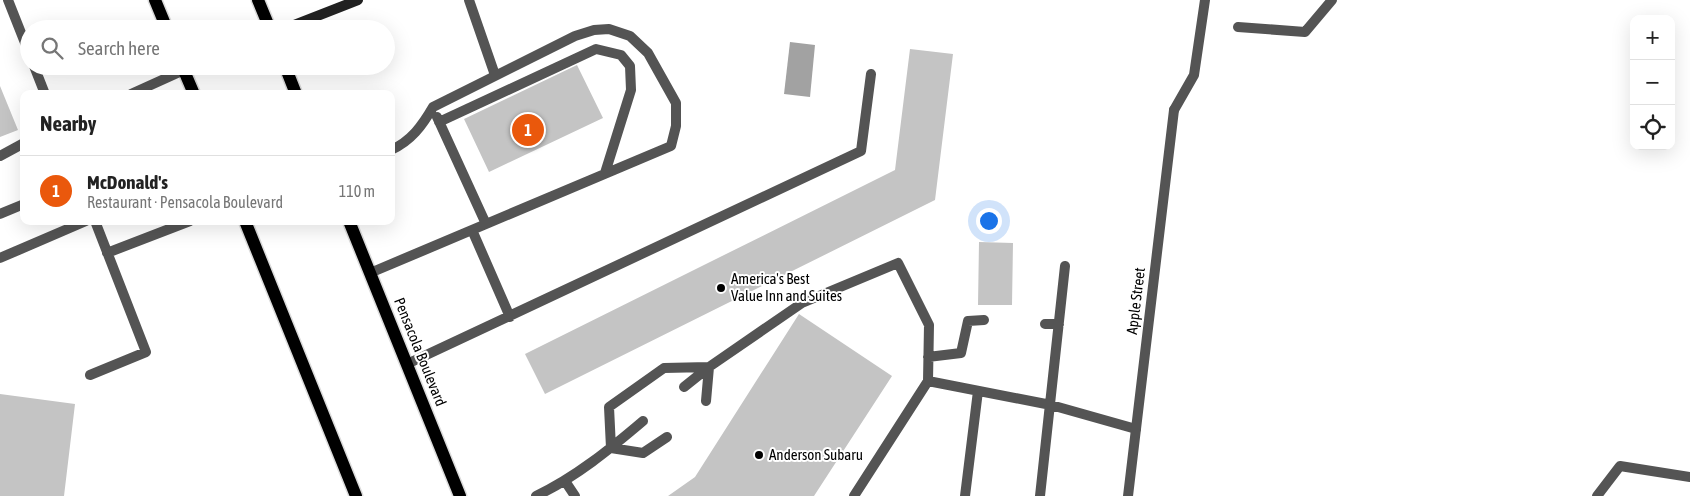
<!DOCTYPE html>
<html lang="en">
<head>
<meta charset="utf-8">
<style>
  :root { --surface:#fff; --page:#f6f6f6; --text:#222; --muted:#767676; --line:#e0e0e0; --accent:#ea580c }
  body { margin:0; font-family:"Asap Condensed",sans-serif; background:var(--page); color:var(--text) }
  .controls { position:absolute; right:15px; top:15px; display:grid; overflow:hidden; border-radius:10px; box-shadow:0 5px 20px #0002 }
  .controls button { width:45px; height:45px; display:grid; place-items:center; padding:0; border:0; border-bottom:1px solid var(--line); background:var(--surface); color:var(--text); font:25px sans-serif }
  .you { position:absolute; left:988px; top:220px; width:18px; height:18px; margin:-12px; border:4px solid #fff; border-radius:50%; background:#1a73e8; box-shadow:0 0 0 8px #1a73e833 }
  .badge { display:grid; place-items:center; width:32px; height:32px; border-radius:50%; background:var(--accent); color:#fff; font-size:16px; font-weight:700 }
  .pin { position:absolute; translate:-50% -50%; border:2px solid #fff; box-shadow:0 1px 5px #0006 }
  .list { margin:0; padding:0; list-style:none }
  h2 { display:flex; justify-content:space-between; align-items:center; height:65px; margin:0; padding:0 20px; font-size:21px }
  h2 small { font-size:16px; font-weight:400; color:var(--muted) }
  .list li { display:grid; grid-template-columns:32px 1fr auto; gap:15px; align-items:center; box-sizing:border-box; height:70px; padding:0 20px; border-top:1px solid var(--line) }
  .list b { display:block; font-size:19px; white-space:nowrap }
  .list p { margin:0; font-size:16px; white-space:nowrap; color:var(--muted) }
  .list em { font-size:16px; font-style:normal; color:var(--muted) }
  .icon { flex:none; width:28px; height:28px; fill:none; stroke:currentColor; stroke-width:2; stroke-linecap:round; stroke-linejoin:round }
  .map { position:relative; flex:none; width:1690px; height:496px; overflow:hidden }
  .search { position:absolute; background:var(--surface); box-shadow:0 5px 20px #0002; left:20px; top:20px; width:375px; height:55px; display:flex; align-items:center; gap:12px; box-sizing:border-box; padding:0 18px; border-radius:28px; color:var(--muted); font-size:19px }
  .panel { position:absolute; background:var(--surface); box-shadow:0 5px 20px #0002; left:20px; top:90px; width:375px; height:135px; border-radius:10px }
  .map>svg:first-child { display:block }
  .water { fill:#a2a2a2 }
  .building { fill:#c4c4c4 }
  .lines { fill:none; stroke-linecap:round; stroke-linejoin:round }
  .primary-casing { stroke:#dbdbdb; stroke-width:15 }
  .service { stroke:#545454; stroke-width:10 }
  .minor { stroke:#545454; stroke-width:10 }
  .secondary { stroke:#212121; stroke-width:10 }
  .primary { stroke:#000; stroke-width:12 }
  .poi-dot { fill:#000; stroke:#fff; stroke-width:2 }
  .labels { text-anchor:middle; stroke-width:4; stroke-linejoin:round; paint-order:stroke }
  .poi-label { font-size:15px; fill:#000; stroke:#fff; text-anchor:start }
  .street-label { font-size:15px; fill:#000; stroke:#fff }
</style>
</head>
<body>
<div class="map">
<svg width="1690" height="496" viewBox="0 0 1690 496">
  <rect width="100%" height="100%" fill="#fff"/>
  <path class="water" d="M790,42L815,45L810,97L784,94Z"/>
  <path class="building" d="M910,49L953,54L935,200L545,394L525,354L895,170Z
    M577,65L603,118L489,172L464,119Z
    M0,86L18,130L0,137Z
    M979,242L1013,243L1012,305H978Z
    M799,314L892,376L814,496H668L695,477Z
    M0,394L75,404L64,496H0Z"/>
  <g class="lines">
    <g class="primary-casing">
      <path id="primary" d="M155,0L167,29
        M258,0L270,29
        M182,66L194,94
        M285,66L296,94
        M245,221L356,496
        M349,221L460,496"/>
    </g>
    <path class="service" d="M8,0L29,53
      M469,0L495,75
      M1238,27L1305,32L1332,0
      M34,66L45,94
      M131,94L184,70
      M1174,110L1194,75L1205,0
      M437,117L486,224
      M439,122L596,49L621,55L630,66L631,90L605,173
      M0,156L24,143
      M0,214L24,204
      M472,230L510,317
      M107,253L190,221
      M0,258L86,221
      M370,273L671,146L676,126V103L648,53L630,36L609,29L594,30L575,36L433,107C422,126 411,141 391,150
      M1045,324H1059
      M928,357L961,353L968,321L984,320
      M407,364L861,151L871,74
      M90,375L146,352L95,221
      M928,381L1051,405L1136,429
      M684,387L709,367L802,303L898,263L929,325L928,381L854,496
      M706,401L709,367
      M611,448L609,407L664,368L709,367
      M611,448L643,453L667,437
      M565,481L575,496
      M536,496C576,477 610,449 643,421
      M965,496L978,391
      M1040,496L1065,266
      M1597,496L1620,466L1690,477"/>
    <path class="minor" d="M1128,496L1174,110"/>
    <path class="secondary" d="M284,29L358,0"/>
    <use href="#primary" class="primary"/>
  </g>
  <g class="poi-dot">
    <circle cx="721" cy="288" r="5"/>
    <circle cx="759" cy="455" r="5"/>
  </g>
  <g class="labels">
    <g class="poi-label">
      <text x="731" y="284">America's Best<tspan x="731" dy="17">Value Inn and Suites</tspan></text>
      <text x="769" y="460">Anderson Subaru</text>
    </g>
    <g class="street-label">
      <text transform="translate(1136 301) rotate(-83)" y="5">Apple Street</text>
      <text transform="translate(420 352) rotate(68)" y="5">Pensacola Boulevard</text>
    </g>
  </g>
</svg>
<div class="controls">
<button>+</button>
<button>−</button>
<button><svg class="icon" aria-label="locate" viewBox="0 0 24 24"><circle cx="12" cy="12" r="6"/><path d="M12 2v4M12 18v4M2 12h4M18 12h4"/></svg></button>
</div>
<div class="you"></div>
<div class="pin badge" style="left:528px;top:130px">1</div>
<div class="search"><svg class="icon" aria-label="search" viewBox="0 0 24 24"><circle cx="10" cy="10" r="6"/><path d="M15 15l6 6"/></svg>Search here</div>
<section class="panel">
<h2>Nearby<small></small></h2>
<ul class="list">
<li><span class="badge">1</span><div><b>McDonald's</b><p>Restaurant · Pensacola Boulevard</p></div><em>110 m</em></li>
</ul>
</section>
</div>
</body>
</html>
